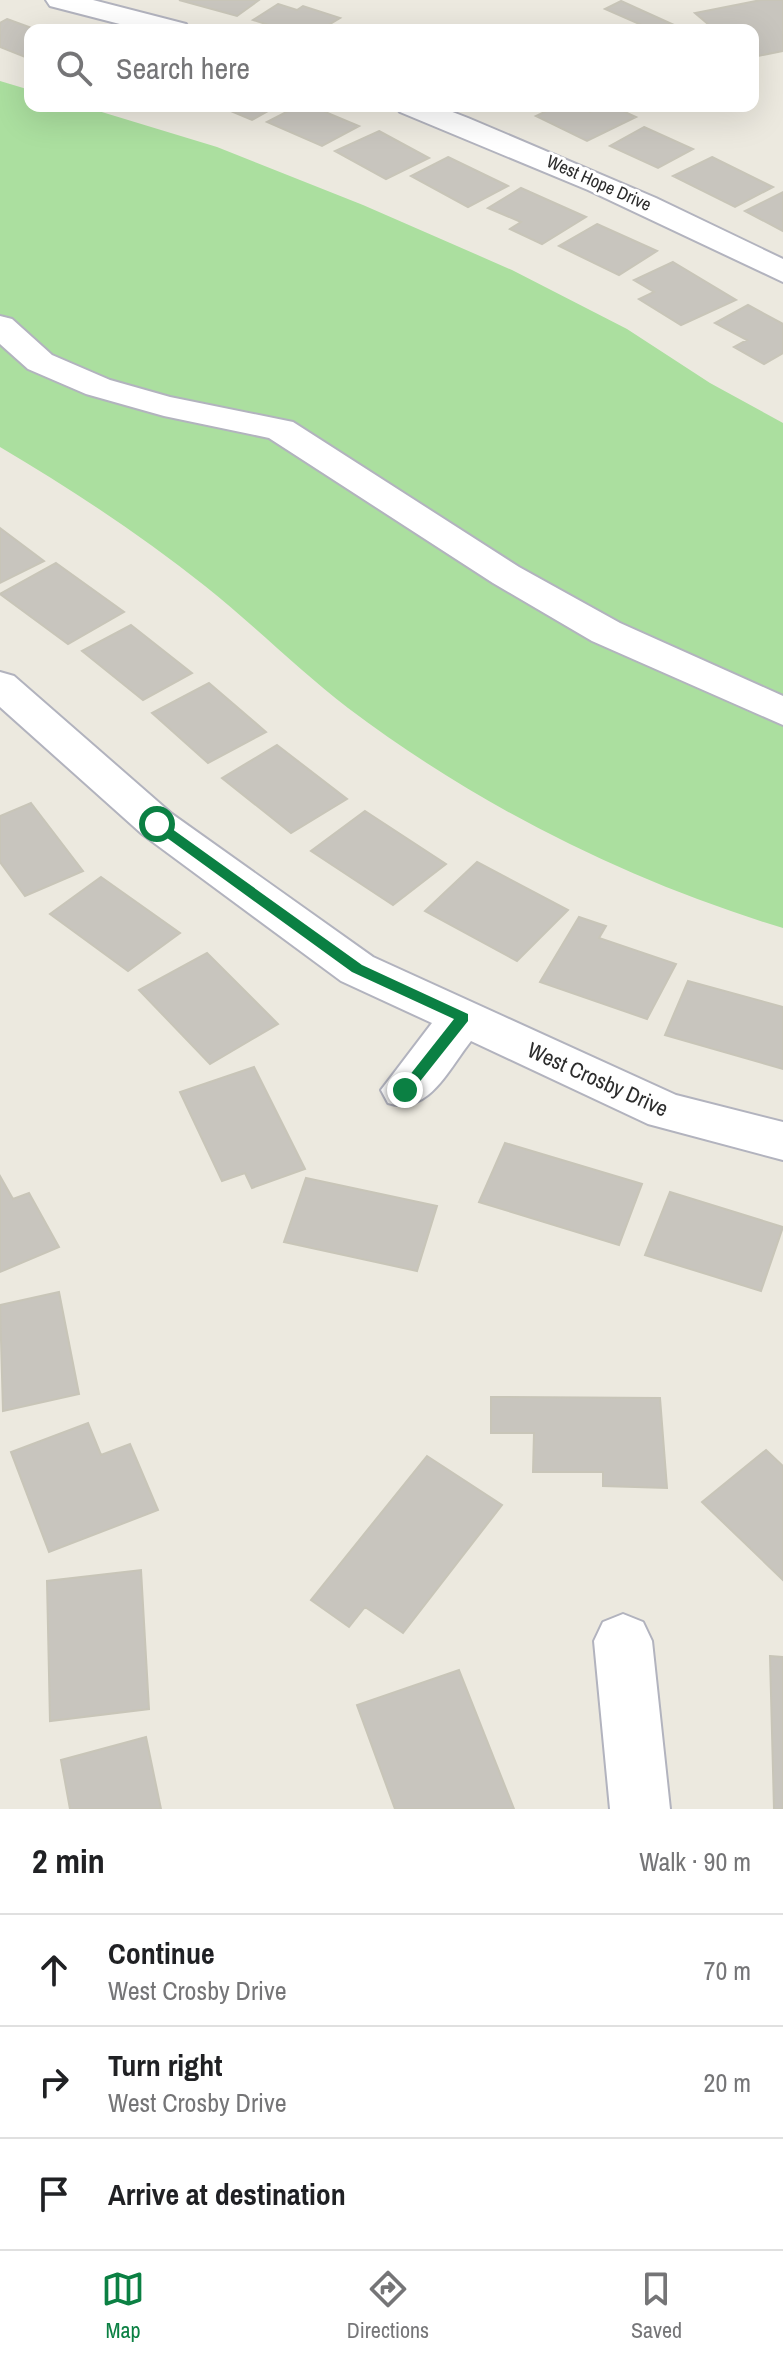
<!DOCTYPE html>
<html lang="en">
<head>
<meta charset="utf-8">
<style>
  :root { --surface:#fff; --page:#f2f2f2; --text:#202124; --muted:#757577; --line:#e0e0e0; --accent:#0b8043 }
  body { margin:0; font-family:"Archivo Narrow",sans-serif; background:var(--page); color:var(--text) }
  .stop { position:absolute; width:24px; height:24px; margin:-18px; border:6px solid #0b8043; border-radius:50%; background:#fff }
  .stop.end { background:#0b8043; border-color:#fff; box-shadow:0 2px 8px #0008 }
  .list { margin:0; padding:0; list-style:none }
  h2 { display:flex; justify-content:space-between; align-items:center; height:104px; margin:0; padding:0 32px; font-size:34px }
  h2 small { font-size:26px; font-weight:400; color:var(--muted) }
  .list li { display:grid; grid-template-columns:52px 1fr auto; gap:24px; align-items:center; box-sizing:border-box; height:112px; padding:0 32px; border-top:2px solid var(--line) }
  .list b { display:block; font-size:30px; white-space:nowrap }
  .list p { margin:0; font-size:26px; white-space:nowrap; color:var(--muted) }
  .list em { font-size:26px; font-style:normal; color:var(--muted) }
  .icon { flex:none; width:44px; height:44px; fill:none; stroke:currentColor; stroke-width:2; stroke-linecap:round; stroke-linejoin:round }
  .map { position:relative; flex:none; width:783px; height:1809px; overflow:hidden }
  .search { position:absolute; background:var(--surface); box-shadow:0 8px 32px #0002; left:24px; right:24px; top:24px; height:88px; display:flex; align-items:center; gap:20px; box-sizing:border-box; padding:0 28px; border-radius:16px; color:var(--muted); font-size:30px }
  .sheet { height:440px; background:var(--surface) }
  nav { display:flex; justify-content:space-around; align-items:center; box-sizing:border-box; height:112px; border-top:2px solid var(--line); background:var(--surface); font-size:22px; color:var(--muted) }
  nav a { display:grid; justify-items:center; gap:4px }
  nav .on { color:var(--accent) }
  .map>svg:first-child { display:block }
  .green { fill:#abdf9f }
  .building { fill:#c8c5be; stroke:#c8c5b8; stroke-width:2 }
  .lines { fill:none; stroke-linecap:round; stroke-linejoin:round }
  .minor-casing { stroke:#b2b3be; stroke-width:4 }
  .minor { fill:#fff; fill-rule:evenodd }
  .route { fill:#0b8043 }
  .labels { text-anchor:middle; stroke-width:6; stroke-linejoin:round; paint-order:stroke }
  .far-street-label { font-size:18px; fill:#2c2c2c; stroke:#fff }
  .street-label { font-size:22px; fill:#2c2c2c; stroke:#fff }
</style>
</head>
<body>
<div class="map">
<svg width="783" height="1809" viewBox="0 0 783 1809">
  <rect width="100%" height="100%" fill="#ece9df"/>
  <path class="green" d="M0,81L30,90V106H82L217,147L363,205L512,270L627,329L710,383L783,423V928C627,881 478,806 348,708C299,670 254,625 205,586C141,535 71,489 0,447Z"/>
  <path class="building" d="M179,0H259L237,16Z
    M761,0H783V51L753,57V30H715L695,13Z
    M621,1L685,30H653L605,9Z
    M278,4L297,10L303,6L340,18L320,30H284L253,20Z
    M7,19L37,30H30V54L25,57L0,47V23Z
    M219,106H277L252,120Z
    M298,106H311L359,126L322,146L267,122Z
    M557,106H579L590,112L612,106L636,117L587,141L536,116Z
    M644,127L693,149L658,168L610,146Z
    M379,131L429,158L386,179L335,151Z
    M448,157L508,186L468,207L411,176Z
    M712,157L773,187L735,207L673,176Z
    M521,188L586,217L542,244L510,229L521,222L488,208Z
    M783,192V231L745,211Z
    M597,224L657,251L619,275L559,246Z
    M673,262L736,300L681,325L639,299L654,292L634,280Z
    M748,305L783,324V353L764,364L734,347L747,340L715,323Z
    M0,528L44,561L0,583Z
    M56,563L124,612L68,644L0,594Z
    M131,625L192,673L143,700L82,651Z
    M209,683L266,732L208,763L152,713Z
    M277,745L347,799L291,833L222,778Z
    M31,803L83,871L25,896L0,862V816Z
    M365,811L446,864L393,905L311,851Z
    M477,862L568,910L517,961L425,911Z
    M101,877L180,933L128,971L50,914Z
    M579,917L606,926L599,938L676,964L647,1019L540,982Z
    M207,953L278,1024L210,1064L139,990Z
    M688,981L783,1007V1069L665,1035Z
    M254,1067L305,1169L252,1188L245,1173L222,1181L180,1092Z
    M505,1143L642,1184L619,1245L479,1202Z
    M0,1176L13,1199L29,1193L59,1247L0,1272Z
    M306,1178L437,1206L417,1271L284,1242Z
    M670,1192L783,1227L761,1291L645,1255Z
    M59,1292L79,1394L3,1411L0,1305Z
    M491,1397L660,1398L667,1488L603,1486V1472H533L534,1433H491Z
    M88,1423L101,1455L130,1444L158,1510L49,1552L11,1452Z
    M766,1450L783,1466V1580L702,1502Z
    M427,1456L502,1505L403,1633L365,1607L349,1627L311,1600Z
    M141,1570L149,1709L50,1721L47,1581Z
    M770,1656L783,1657V1809H774Z
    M459,1670L514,1809H395L357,1705Z
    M146,1737L161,1809H70L61,1760Z"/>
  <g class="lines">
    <g class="minor-casing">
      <path id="minor" d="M46,0H93L186,24L190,30H143L50,6Z
        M395,106H437L468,118L656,198L783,259V282L588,190L400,112Z
        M0,316L12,319L52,355L110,380L170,397L293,422L519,567L620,623L783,696V725L592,641L493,583L269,438L164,416L86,394L28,369L0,344Z
        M0,672L14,676L172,814L373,957L676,1095L783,1122V1160L648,1124L471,1041C448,1070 428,1116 388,1103L381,1090L432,1023L341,981L142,834L0,707Z
        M623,1614L643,1622L652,1641L670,1809H610L594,1641L603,1622Z"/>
    </g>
    <use href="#minor" class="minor"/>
  </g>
  <path class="route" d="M152,821H161L362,965L468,1014V1021L410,1094H400L398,1090L454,1019L352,972L152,827Z"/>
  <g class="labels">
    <g class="far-street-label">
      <text transform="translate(599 183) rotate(24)" y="6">West Hope Drive</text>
    </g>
    <g class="street-label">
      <text transform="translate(598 1079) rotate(24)" y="8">West Crosby Drive</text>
    </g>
  </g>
</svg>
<div class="stop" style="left:157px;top:824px"></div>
<div class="stop end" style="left:405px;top:1090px"></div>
<div class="search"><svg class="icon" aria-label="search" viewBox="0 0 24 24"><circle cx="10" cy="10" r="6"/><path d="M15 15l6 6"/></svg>Search here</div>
</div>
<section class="sheet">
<h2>2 min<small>Walk · 90 m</small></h2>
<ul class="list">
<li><svg class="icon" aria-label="ahead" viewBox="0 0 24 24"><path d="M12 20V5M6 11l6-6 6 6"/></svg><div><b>Continue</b><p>West Crosby Drive</p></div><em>70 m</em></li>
<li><svg class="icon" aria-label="right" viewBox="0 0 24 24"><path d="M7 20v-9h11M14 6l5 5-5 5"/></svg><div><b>Turn right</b><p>West Crosby Drive</p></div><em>20 m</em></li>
<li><svg class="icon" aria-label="arrive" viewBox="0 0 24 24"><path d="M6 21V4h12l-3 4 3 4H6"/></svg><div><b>Arrive at destination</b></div></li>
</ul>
</section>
<nav>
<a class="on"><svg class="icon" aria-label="map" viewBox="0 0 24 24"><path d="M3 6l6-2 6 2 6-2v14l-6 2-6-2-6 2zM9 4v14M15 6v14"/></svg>Map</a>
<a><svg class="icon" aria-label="directions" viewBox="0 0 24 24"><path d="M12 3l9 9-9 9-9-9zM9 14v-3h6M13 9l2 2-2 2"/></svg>Directions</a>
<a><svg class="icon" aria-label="saved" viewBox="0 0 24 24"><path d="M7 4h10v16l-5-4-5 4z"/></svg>Saved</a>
</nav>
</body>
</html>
